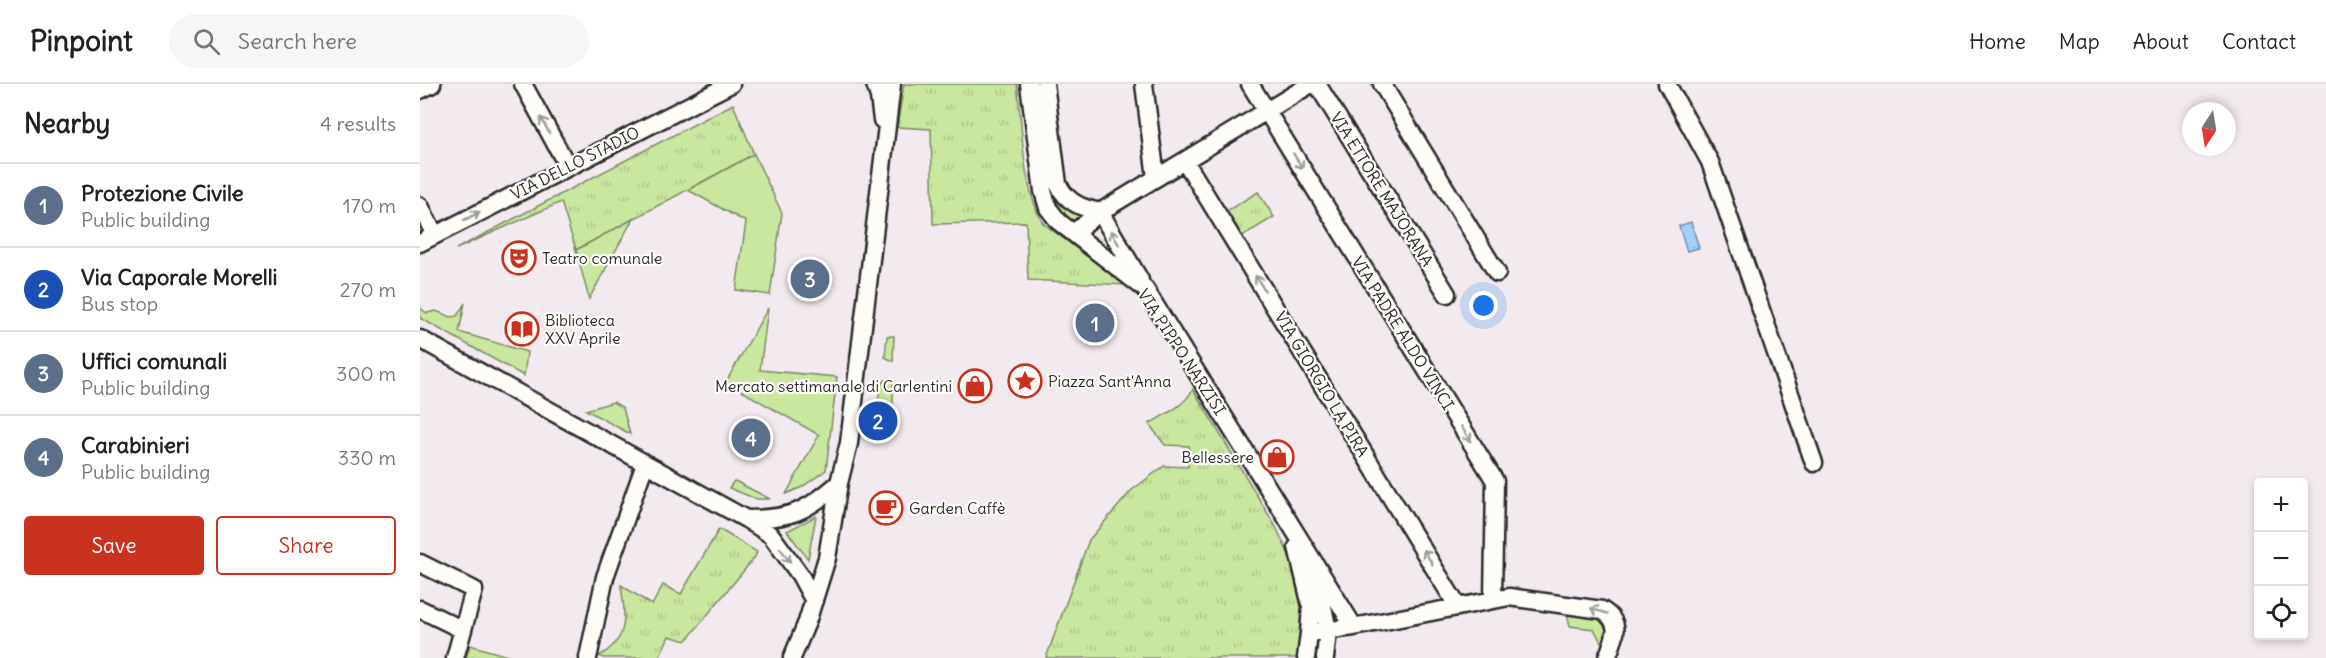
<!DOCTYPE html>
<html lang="en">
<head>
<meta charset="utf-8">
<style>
  :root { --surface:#fff; --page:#f6f6f6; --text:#222; --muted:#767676; --line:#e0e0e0; --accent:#c8321e }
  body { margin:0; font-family:Delius,sans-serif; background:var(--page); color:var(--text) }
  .controls { position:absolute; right:18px; bottom:18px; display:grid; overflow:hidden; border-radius:6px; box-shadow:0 3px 9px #0003 }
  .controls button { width:54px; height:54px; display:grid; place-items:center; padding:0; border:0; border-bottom:2px solid var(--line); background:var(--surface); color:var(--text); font:30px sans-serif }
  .compass { position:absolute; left:1762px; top:18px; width:54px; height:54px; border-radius:50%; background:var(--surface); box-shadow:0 3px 9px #0003; rotate:192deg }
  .you { position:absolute; left:1064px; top:222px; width:21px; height:21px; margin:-15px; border:4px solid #fff; border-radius:50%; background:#1a73e8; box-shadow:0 0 0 9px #1a73e833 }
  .badge { display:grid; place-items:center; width:39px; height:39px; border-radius:50%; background:var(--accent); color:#fff; font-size:20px; font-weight:700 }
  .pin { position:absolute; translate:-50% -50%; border:3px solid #fff; box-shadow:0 2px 6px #0006 }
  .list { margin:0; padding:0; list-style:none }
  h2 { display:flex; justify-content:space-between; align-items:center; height:78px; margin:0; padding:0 24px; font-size:26px }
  h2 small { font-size:20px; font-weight:400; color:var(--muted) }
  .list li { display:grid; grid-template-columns:39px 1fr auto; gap:18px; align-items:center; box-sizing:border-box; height:84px; padding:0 24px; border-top:2px solid var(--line) }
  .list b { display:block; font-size:22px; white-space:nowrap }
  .list p { margin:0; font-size:20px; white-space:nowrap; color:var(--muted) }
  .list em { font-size:20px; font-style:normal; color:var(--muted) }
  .actions { display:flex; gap:12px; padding:18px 24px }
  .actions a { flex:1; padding:14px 0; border:2px solid var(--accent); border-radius:6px; text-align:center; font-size:21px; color:var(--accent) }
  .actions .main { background:var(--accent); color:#fff }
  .icon { flex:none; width:33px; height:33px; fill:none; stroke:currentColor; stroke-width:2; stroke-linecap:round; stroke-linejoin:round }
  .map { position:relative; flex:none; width:1906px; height:574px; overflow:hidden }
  header { display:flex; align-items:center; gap:36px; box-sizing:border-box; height:84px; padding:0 30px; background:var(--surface); border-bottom:2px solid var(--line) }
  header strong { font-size:28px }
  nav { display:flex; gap:33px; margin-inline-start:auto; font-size:21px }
  .search { width:420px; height:54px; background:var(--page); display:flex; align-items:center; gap:15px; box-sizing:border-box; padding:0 21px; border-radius:33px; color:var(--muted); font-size:22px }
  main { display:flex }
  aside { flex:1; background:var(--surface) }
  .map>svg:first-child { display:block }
  .grass { fill:url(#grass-tufts); stroke:#7a8965; stroke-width:1.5 }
  .garden { fill:#c9e79f; stroke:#7a8965; stroke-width:1.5 }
  .water { fill:url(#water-ripples); stroke:#738faa; stroke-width:1.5 }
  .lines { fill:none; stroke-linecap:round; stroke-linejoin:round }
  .minor-casing { stroke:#2b2b2b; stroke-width:21 }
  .minor { stroke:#fdfcf7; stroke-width:16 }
  .oneway { stroke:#9e9e9b }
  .labels { text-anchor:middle; stroke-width:4.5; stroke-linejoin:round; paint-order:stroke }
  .street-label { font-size:16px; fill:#2b2b2b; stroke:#fdfcf7 }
  .poi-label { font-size:16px; fill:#2b2b2b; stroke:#fdfcf7; text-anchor:start }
</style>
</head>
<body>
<header>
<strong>Pinpoint</strong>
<div class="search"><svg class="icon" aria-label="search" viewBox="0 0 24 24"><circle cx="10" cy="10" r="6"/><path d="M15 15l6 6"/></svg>Search here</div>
<nav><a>Home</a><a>Map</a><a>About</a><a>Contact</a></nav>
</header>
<main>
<aside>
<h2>Nearby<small>4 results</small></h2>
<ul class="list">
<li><span class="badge" style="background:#5c6f8a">1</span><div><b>Protezione Civile</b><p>Public building</p></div><em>170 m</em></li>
<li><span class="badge" style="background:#1a4fb4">2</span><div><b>Via Caporale Morelli</b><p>Bus stop</p></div><em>270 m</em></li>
<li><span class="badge" style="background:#5c6f8a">3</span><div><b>Uffici comunali</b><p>Public building</p></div><em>300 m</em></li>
<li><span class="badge" style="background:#5c6f8a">4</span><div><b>Carabinieri</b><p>Public building</p></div><em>330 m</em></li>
</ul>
<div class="actions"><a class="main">Save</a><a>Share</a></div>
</aside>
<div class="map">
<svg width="1906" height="574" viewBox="0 0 1906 574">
  <defs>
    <pattern id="grass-tufts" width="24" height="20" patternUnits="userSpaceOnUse" patternTransform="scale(1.5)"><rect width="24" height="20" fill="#c9e79f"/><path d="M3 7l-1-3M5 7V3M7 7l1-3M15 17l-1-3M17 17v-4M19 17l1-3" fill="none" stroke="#adc689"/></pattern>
    <pattern id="water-ripples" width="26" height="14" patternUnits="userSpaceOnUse" patternTransform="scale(1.5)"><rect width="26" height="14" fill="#a3d1fe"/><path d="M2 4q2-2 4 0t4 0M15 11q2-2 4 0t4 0" fill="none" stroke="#8cb4da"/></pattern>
  </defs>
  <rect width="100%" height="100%" fill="#f3eaef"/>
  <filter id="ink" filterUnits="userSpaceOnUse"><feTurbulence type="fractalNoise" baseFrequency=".0167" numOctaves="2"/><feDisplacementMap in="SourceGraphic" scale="12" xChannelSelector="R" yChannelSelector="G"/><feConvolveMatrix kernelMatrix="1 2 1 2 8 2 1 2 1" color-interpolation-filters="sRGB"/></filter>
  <g filter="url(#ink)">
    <path class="grass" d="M484,0H597C603,45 601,100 623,139L705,201L608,196L606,138L513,140L511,45L477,43Z
      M313,20L334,70L156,166L141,118L36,165Z
      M838,108L854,133L821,153L805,128Z
      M773,305L856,443L869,471L882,520L877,574H626L669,456L712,406L744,382L768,383L769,362L745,361L729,340C745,330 764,323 773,305Z
      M299,445L337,468L335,473L266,557L249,552L239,574H183L179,572C210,555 205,532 201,501L232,521L243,501L261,510Z
      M1147,530L1179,535L1187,546L1185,554L1181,558L1174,545L1150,542Z
      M50,561L94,574H46Z"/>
    <path class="garden" d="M619,0L634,104L660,132L658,136L652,138L641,131L631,115Z
      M334,70L362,129L350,211L316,206L326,138L268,106Z
      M213,135L169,215L156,166Z
      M45,219L39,248L107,268L104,292L0,234V224L7,229L16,227L31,233L37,232Z
      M348,224L340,286L417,293L406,386L382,403L366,410L399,351L306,298Z
      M467,252H474L473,277L465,273Z
      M465,296H473V321H458L460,302Z
      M193,318L203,324L210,350L166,326Z
      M314,397L317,398L350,415H336L309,404Z
      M396,432L388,475L367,447Z"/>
    <path class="water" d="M1271,138L1279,164L1267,167L1259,142Z"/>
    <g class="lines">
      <g class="minor-casing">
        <path id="minor" d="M103,0L148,83
          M455,0L459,13L462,36
          M609,0L623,107L628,124L639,138L725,205L934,543
          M625,0L638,100C647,119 662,124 680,128L720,196
          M724,0L736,94
          M830,0L1075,397L1073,515
          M897,0L1027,210
          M962,0L1077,189
          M1247,0L1290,78L1394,379
          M0,6L12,0
          M765,77L1038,523
          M0,122L15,151
          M653,149L680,128L891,0
          M0,159L311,0
          M0,255L326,435L351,451L380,491L394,517
          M326,435C370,435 386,428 419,399
          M877,463L891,522L889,549
          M0,479L54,506L35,574
          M897,493L908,547L905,574
          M0,525L43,546
          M168,574L185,493L225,380
          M372,574L387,538L407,474L419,399L429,359L472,0
          M886,574L889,549L934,543L1089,513L1182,526C1204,540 1194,554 1187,574"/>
      </g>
      <use href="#minor" class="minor"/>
    </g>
    <defs><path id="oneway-shaft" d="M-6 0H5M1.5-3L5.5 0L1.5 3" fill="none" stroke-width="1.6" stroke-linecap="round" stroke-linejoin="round" transform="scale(1.5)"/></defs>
    <g class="oneway">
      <use href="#oneway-shaft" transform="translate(125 41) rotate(-118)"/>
      <use href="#oneway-shaft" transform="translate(878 77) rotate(58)"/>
      <use href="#oneway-shaft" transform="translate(52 132) rotate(-27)"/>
      <use href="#oneway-shaft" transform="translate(695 154) rotate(-120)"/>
      <use href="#oneway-shaft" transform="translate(840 199) rotate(-122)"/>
      <use href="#oneway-shaft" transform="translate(1046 350) rotate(59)"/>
      <use href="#oneway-shaft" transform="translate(365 471) rotate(54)"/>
      <use href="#oneway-shaft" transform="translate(1008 473) rotate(-121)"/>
      <use href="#oneway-shaft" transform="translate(1179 527) rotate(-163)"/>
    </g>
  </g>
  <defs>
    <g id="theatre-ring" transform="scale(1.725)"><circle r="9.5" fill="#fdfcf7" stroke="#c8321e" stroke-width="1.5"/><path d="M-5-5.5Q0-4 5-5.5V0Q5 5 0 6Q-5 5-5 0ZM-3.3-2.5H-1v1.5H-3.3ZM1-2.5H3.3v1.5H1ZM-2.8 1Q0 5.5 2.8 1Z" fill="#c8321e"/></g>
    <g id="library-ring" transform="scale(1.725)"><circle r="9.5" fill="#fdfcf7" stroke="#c8321e" stroke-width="1.5"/><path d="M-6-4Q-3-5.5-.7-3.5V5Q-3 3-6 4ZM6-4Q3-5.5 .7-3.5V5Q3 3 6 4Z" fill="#c8321e"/></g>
    <g id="sight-ring" transform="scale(1.725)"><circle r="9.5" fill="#fdfcf7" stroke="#c8321e" stroke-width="1.5"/><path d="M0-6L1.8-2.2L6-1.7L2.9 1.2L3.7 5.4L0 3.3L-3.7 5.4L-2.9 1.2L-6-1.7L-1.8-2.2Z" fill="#c8321e"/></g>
    <g id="shop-ring" transform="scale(1.725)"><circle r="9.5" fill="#fdfcf7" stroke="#c8321e" stroke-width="1.5"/><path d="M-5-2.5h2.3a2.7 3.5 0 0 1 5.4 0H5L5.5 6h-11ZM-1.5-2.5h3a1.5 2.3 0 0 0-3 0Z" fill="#c8321e"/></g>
    <g id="cafe-ring" transform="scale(1.725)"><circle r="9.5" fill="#fdfcf7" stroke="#c8321e" stroke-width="1.5"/><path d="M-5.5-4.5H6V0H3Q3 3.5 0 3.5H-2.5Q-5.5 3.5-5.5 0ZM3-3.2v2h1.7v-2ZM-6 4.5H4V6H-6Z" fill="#c8321e"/></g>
  </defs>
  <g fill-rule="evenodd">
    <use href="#theatre-ring" x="99" y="174"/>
    <use href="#library-ring" x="102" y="245"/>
    <use href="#sight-ring" x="605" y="297"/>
    <use href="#shop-ring" x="555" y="302"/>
    <use href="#shop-ring" x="857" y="373"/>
    <use href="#cafe-ring" x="466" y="424"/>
  </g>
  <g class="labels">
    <g class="street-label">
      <text transform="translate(155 79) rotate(-27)" y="6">VIA DELLO STADIO</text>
      <text transform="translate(962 105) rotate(58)" y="6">VIA ETTORE MAJORANA</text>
      <text transform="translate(983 249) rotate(58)" y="6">VIA PADRE ALDO VINCI</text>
      <text transform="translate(762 268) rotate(57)" y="6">VIA PIPPO NARZISI</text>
      <text transform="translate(902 300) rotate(59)" y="6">VIA GIORGIO LA PIRA</text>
    </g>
    <g class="poi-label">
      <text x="122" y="180">Teatro comunale</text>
      <text x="125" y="242">Biblioteca<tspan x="125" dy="18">XXV Aprile</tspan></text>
      <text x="628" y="303">Piazza Sant'Anna</text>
      <text x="532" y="308" text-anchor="end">Mercato settimanale di Carlentini</text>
      <text x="834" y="379" text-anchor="end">Bellessere</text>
      <text x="489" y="430">Garden Caffè</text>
    </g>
  </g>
</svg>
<div class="controls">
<button>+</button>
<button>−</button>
<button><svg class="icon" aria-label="locate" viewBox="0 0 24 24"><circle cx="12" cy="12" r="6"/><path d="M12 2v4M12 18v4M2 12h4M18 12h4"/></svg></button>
</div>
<svg class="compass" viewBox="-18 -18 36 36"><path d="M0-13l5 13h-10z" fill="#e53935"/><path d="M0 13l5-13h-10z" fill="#767676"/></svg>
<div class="you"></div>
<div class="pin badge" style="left:675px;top:239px;background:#5c6f8a">1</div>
<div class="pin badge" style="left:458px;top:337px;background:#1a4fb4">2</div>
<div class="pin badge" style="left:390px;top:195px;background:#5c6f8a">3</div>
<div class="pin badge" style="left:331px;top:354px;background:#5c6f8a">4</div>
</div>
</main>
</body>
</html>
